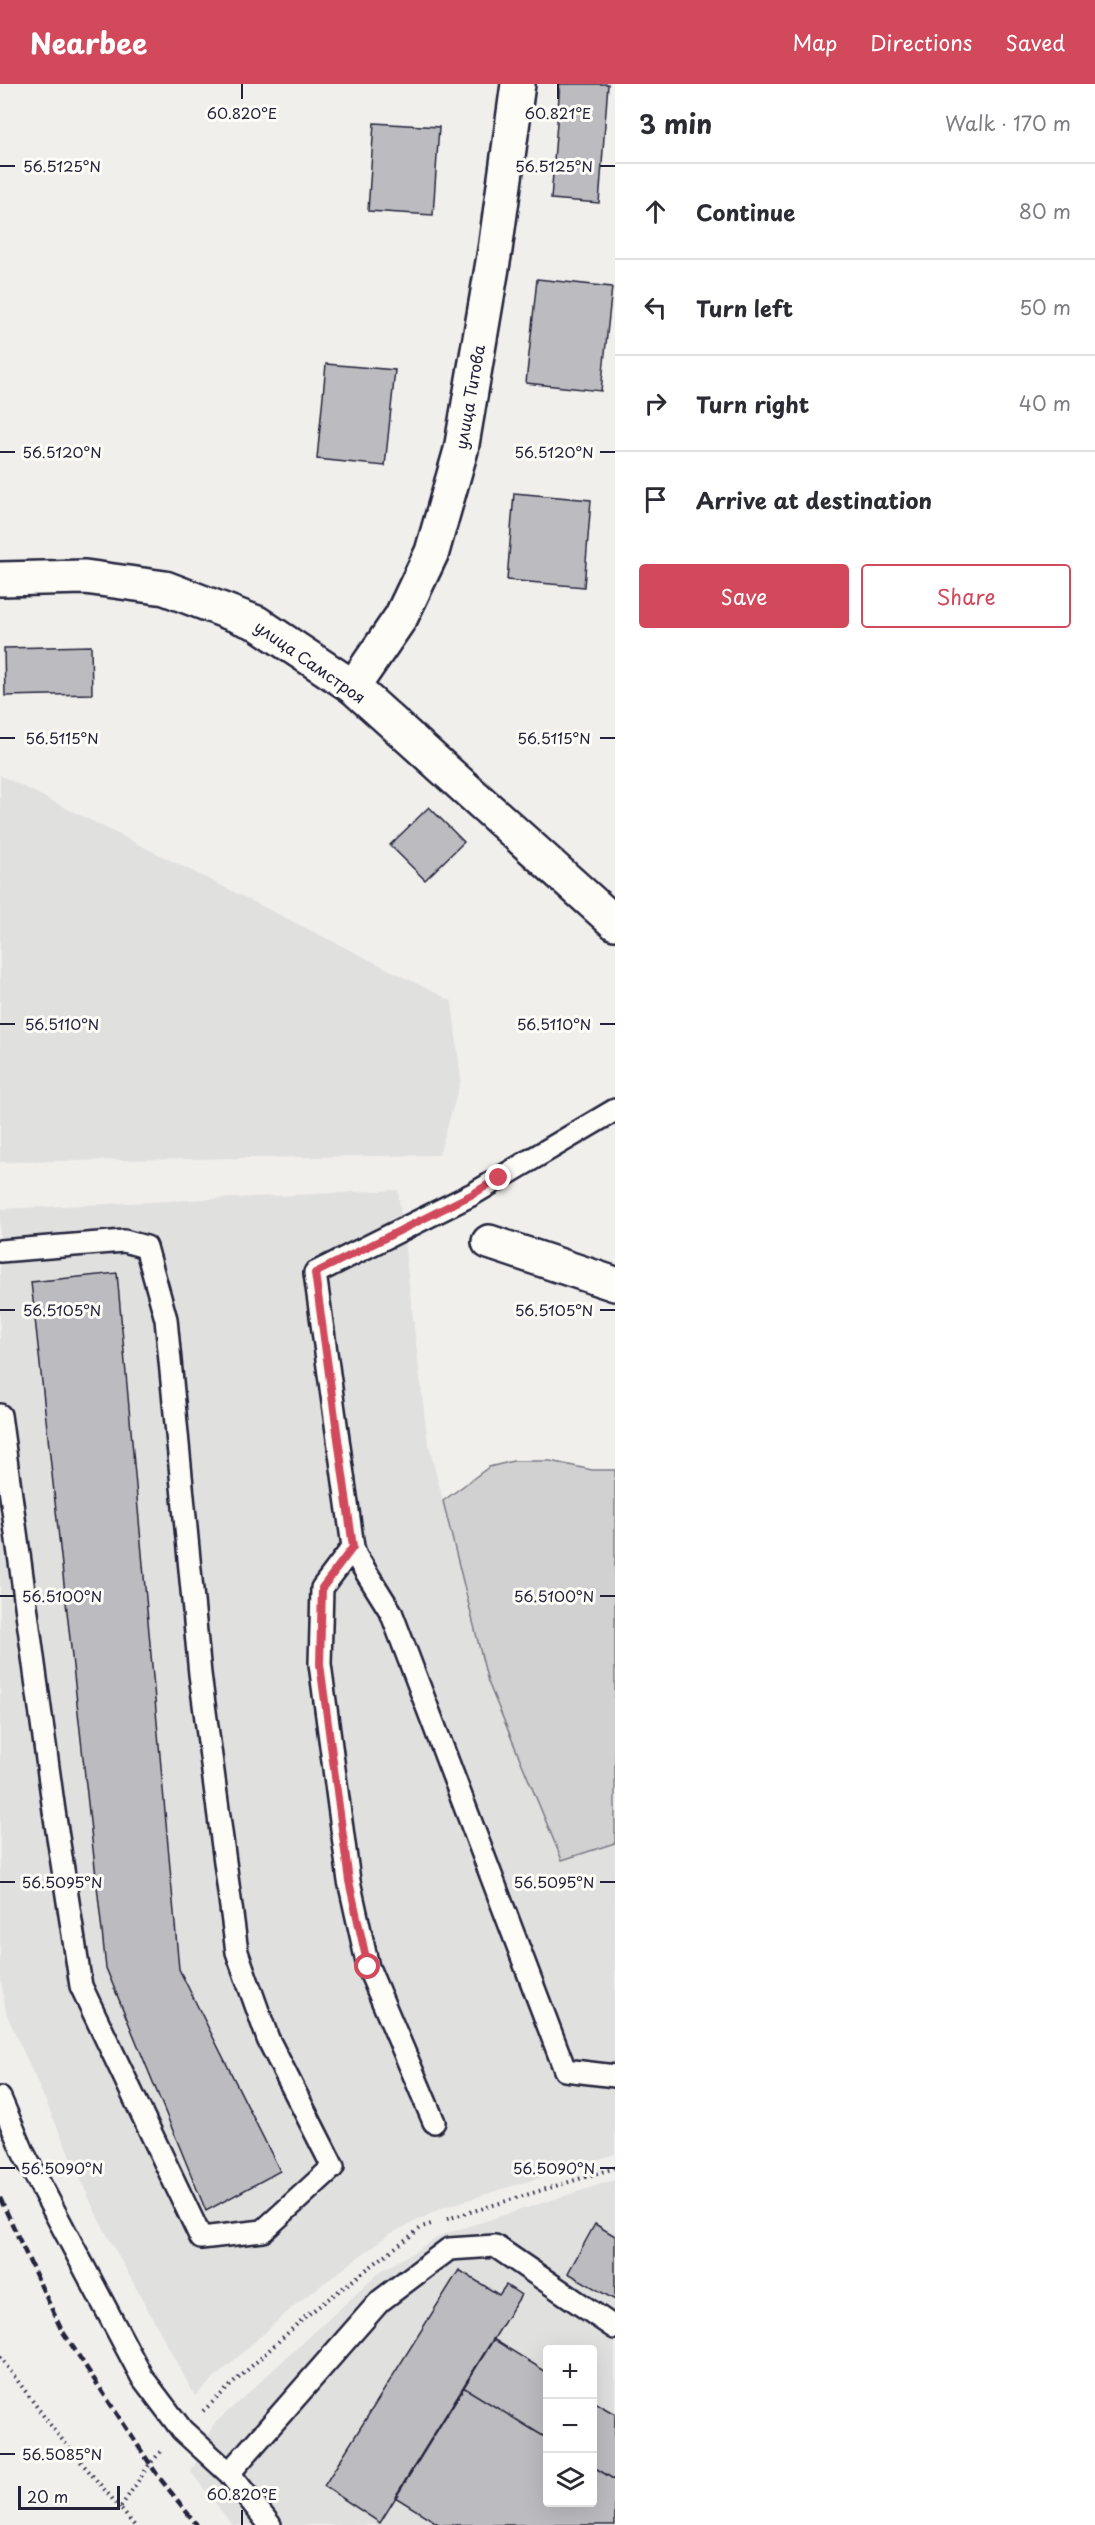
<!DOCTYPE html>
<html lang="en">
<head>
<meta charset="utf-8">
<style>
  :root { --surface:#fff; --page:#f2f2f3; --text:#2b2b33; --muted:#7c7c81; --line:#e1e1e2; --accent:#d1495b }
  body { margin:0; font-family:"Playpen Sans",sans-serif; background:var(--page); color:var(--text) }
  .controls { position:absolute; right:18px; bottom:18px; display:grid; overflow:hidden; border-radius:6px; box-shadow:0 6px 24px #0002 }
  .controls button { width:54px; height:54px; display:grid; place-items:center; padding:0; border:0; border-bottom:2px solid var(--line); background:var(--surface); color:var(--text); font:30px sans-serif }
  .scale { position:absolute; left:18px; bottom:15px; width:102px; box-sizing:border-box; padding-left:6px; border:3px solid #22223b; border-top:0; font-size:16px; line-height:21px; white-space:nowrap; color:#22223b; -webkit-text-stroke:4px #fdfcf7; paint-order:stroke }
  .stop { position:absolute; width:18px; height:18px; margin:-14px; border:4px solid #d1495b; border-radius:50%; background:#fff }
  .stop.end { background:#d1495b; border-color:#fff; box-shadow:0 2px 6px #0008 }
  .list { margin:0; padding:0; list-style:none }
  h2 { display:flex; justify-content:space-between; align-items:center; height:78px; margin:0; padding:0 24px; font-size:26px }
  h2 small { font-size:20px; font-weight:400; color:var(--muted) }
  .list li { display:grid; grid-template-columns:39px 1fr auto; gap:18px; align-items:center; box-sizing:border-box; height:96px; padding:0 24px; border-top:2px solid var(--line) }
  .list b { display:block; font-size:22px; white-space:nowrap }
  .list em { font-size:20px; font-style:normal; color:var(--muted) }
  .actions { display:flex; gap:12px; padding:18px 24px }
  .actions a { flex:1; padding:14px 0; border:2px solid var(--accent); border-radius:6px; text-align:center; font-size:21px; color:var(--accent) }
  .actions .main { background:var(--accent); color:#fff }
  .icon { flex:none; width:33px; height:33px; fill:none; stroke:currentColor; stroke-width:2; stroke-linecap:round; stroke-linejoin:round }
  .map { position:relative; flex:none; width:615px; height:2441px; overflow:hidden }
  header { display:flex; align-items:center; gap:36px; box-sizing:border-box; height:84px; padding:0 30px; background:var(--accent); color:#fff }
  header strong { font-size:28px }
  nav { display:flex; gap:33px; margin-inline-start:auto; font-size:21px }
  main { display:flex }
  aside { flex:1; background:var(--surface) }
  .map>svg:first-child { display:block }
  .built { fill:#e0e0df; fill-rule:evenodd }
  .green { fill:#d2d1d1; stroke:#7a7a86; stroke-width:1.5 }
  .building { fill:#bcbcc0; stroke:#22223b; stroke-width:1.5 }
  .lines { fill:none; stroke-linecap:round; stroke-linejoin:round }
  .lane-casing { stroke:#22223b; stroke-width:26 }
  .street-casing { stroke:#22223b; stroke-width:38 }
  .secondary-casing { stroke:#22223b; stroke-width:38 }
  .path { stroke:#22223b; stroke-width:4; stroke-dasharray:1.5 4.5; stroke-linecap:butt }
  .lane { stroke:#fdfcf7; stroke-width:21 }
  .street { stroke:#fdfcf7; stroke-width:33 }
  .secondary { stroke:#fdfcf7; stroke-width:33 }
  .rail { stroke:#22223b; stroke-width:4.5; stroke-dasharray:9 4.5; stroke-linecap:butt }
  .route { stroke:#d1495b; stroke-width:8 }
  .ticks { fill:none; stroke:#22223b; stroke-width:2 }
  .labels { text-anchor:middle; stroke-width:6; stroke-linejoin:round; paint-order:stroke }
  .street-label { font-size:16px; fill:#22223b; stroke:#fdfcf7 }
  .ticks-label { font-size:15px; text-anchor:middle; fill:#22223b; stroke:#fdfcf7; stroke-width:6; stroke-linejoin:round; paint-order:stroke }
</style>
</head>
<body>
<header>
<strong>Nearbee</strong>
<nav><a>Map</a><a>Directions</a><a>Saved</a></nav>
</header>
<main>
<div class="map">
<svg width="615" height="2441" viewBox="0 0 615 2441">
  <rect width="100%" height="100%" fill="#f0efec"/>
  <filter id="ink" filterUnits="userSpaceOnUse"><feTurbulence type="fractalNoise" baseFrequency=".0167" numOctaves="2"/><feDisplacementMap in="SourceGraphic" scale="12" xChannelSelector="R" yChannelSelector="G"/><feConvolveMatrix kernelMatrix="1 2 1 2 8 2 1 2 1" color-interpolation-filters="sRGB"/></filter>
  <g filter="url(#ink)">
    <path class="built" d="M0,691L452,917L461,996L439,1071L0,1078Z
      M398,1106L427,1353L488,1598L562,1775L615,1759V2070L442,2124L388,2151L295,2221L195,2312L98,2134L6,1929L0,1889V1125Z
      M615,2096V2441H232L191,2388L213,2341L381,2187L444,2150ZM548,2266H592V2418H548Z"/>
    <path class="green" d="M513,1377H550L592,1386H615V1759L562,1776L488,1598L443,1417L489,1383Z"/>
    <path class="building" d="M560,0H608L599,119L551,115Z
      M374,39L439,43L433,131L368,127Z
      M537,195L612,203L601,307L526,299Z
      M326,280L395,286L385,382L317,375Z
      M514,409L591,416L584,503L507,496Z
      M91,562L92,610L5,612L4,564Z
      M429,723L464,758L425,796L390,761Z
      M117,1189L179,1885L280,2087L206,2127L106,1884L31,1198Z
      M595,2140L615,2152V2216L568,2189Z
      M459,2186L499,2211L506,2201L521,2211L380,2439L324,2402Z
      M493,2255L548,2289V2355L463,2303Z
      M463,2303L548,2355V2418H592V2382L615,2396V2441H440L395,2413Z
      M592,2317L615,2330V2396L592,2382Z"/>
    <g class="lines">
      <g class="lane-casing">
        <path id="lane" d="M615,1026L473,1110L315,1189L353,1463L356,1472L391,1528L565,1986L615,1992
          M0,1167L124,1157L146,1163L166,1235L200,1590L237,1868L268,1955L333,2083L263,2147L201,2154L81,1902L54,1727L0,1331
          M353,1463L322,1504L320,1580L349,1797L368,1883L434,2038
          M0,2014L24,2070L142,2293L182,2346L229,2389
          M270,2441L229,2389L380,2217L449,2165L495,2162L615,2244"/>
      </g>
      <g class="street-casing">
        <path id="street" d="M353,603L401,533L432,468L461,366L495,166L518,0
          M489,1158L615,1200"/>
      </g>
      <g class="secondary-casing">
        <path id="secondary" d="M0,495L85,493L165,504L257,539L353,603L615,839"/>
      </g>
      <path class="path" d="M447,2135L615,2084
        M0,2273L54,2346L120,2424
        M203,2327L305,2233L422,2143L434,2139
        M134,2441L120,2424L149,2381L163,2365"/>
      <use href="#lane" class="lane"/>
      <use href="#street" class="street"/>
      <use href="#secondary" class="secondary"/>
      <path class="rail" d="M0,2114L61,2245L158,2392L197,2441"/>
    </g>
  </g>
  <g class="lines" filter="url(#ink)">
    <path class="route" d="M368,1883L349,1797L320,1580L322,1504L353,1463L315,1189L473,1110L499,1094"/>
  </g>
  <path class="ticks" d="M242,0V15M558,0V15M0,82H15M600,82H615M0,368H15M600,368H615M0,654H15M600,654H615M0,940H15M600,940H615M0,1226H15M600,1226H615M0,1512H15M600,1512H615M0,1798H15M600,1798H615M0,2084H15M600,2084H615M0,2370H15M242,2426V2441"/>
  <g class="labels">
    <g class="street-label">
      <text transform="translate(470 313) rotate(-80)" y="6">улица Титова</text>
      <text transform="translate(310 578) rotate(35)" y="6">улица Самстроя</text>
    </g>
  </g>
  <g class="ticks-label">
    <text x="242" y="35">60.820°E</text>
    <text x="558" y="35">60.821°E</text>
    <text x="62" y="88">56.5125°N</text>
    <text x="554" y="88">56.5125°N</text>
    <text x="62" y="374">56.5120°N</text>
    <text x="554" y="374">56.5120°N</text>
    <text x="62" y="660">56.5115°N</text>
    <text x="554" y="660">56.5115°N</text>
    <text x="62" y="946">56.5110°N</text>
    <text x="554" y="946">56.5110°N</text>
    <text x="62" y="1232">56.5105°N</text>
    <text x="554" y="1232">56.5105°N</text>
    <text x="62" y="1518">56.5100°N</text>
    <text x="554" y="1518">56.5100°N</text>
    <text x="62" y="1804">56.5095°N</text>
    <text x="554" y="1804">56.5095°N</text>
    <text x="62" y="2090">56.5090°N</text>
    <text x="554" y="2090">56.5090°N</text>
    <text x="62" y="2376">56.5085°N</text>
    <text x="242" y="2416">60.820°E</text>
  </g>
</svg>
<div class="controls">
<button>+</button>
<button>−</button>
<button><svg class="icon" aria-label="layers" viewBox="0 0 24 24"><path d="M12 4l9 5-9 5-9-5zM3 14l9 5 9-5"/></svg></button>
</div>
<div class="scale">20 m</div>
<div class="stop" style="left:368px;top:1883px"></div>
<div class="stop end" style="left:499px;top:1094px"></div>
</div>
<aside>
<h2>3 min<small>Walk · 170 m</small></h2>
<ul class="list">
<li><svg class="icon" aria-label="ahead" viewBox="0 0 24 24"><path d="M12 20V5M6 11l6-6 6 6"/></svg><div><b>Continue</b></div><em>80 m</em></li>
<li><svg class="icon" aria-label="left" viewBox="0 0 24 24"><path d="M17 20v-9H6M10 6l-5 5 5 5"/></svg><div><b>Turn left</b></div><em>50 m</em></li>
<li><svg class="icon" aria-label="right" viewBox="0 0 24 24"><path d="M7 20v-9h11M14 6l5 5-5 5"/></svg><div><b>Turn right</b></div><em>40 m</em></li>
<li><svg class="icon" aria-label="arrive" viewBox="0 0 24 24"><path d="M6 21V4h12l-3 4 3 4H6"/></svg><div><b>Arrive at destination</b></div></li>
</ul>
<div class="actions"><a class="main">Save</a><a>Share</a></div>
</aside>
</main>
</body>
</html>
